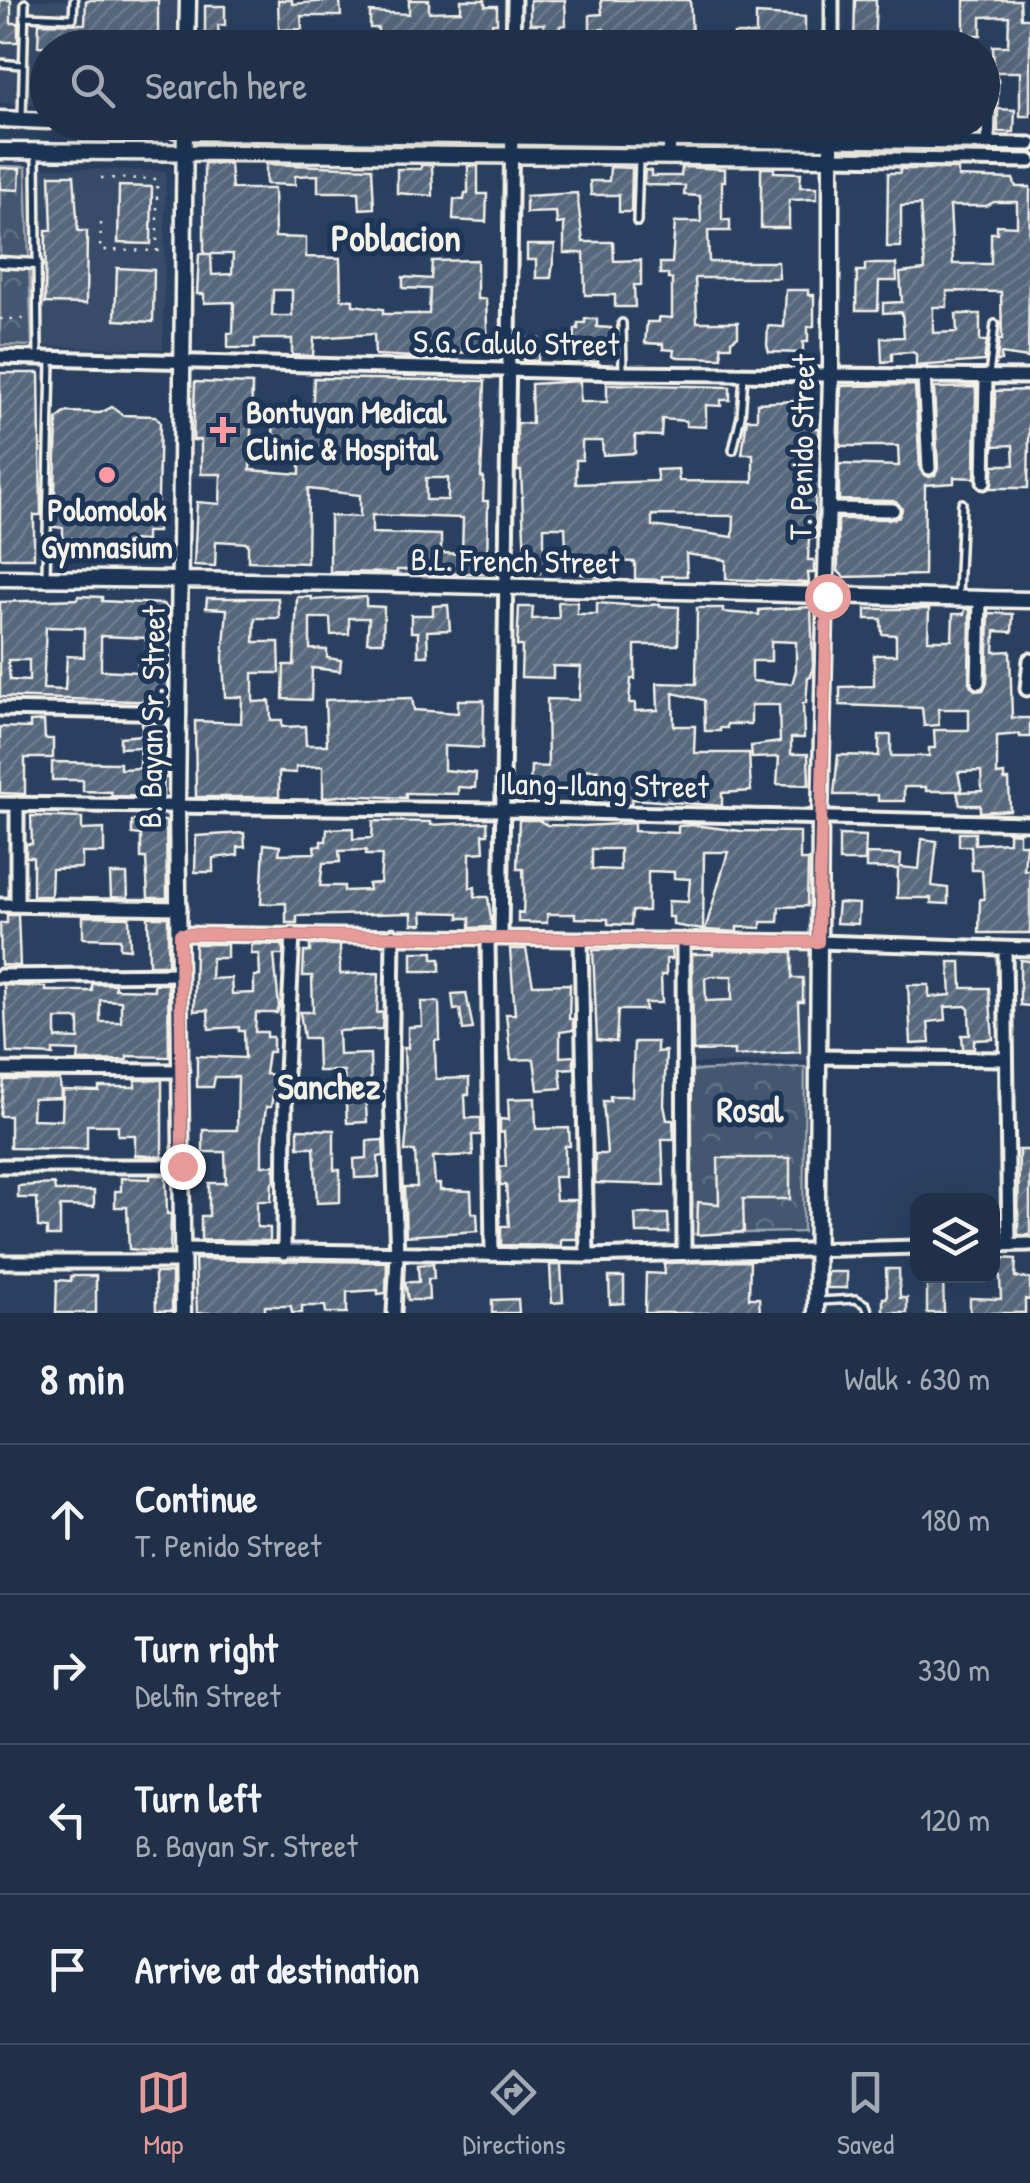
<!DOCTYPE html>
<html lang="en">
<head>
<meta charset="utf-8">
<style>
  :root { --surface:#203048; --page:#2d3c52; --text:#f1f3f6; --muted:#a2a9b4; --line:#3d4b60; --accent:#e69b98 }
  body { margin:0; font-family:"Patrick Hand",sans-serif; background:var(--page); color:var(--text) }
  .controls { position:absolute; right:30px; bottom:30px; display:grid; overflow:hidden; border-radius:20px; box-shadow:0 10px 40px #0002 }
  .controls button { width:90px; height:90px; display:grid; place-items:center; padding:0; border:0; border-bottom:2px solid var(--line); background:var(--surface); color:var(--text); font:50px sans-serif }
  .stop { position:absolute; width:30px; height:30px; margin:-22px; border:8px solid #e69b98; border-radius:50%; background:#fff }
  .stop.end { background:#e69b98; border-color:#fff; box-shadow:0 2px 10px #0008 }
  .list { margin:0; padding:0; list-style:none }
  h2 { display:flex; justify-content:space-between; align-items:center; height:130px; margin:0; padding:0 40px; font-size:42px }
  h2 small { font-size:32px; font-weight:400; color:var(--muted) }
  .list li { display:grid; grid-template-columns:65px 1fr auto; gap:30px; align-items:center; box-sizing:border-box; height:150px; padding:0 40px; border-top:2px solid var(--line) }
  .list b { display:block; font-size:38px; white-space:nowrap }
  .list p { margin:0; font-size:32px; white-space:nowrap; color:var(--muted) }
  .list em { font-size:32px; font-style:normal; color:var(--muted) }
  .icon { flex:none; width:55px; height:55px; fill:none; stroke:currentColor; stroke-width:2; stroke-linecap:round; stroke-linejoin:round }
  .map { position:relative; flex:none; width:1030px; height:1313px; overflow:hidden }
  .search { position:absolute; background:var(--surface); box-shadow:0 10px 40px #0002; left:30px; right:30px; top:30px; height:110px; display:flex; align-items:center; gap:25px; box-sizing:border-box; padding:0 35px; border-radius:55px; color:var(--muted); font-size:38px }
  .sheet { height:730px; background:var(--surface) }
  nav { display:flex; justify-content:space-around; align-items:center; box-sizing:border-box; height:140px; border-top:2px solid var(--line); background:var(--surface); font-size:28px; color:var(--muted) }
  nav a { display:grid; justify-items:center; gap:5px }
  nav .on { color:var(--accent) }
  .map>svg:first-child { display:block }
  .built { fill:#374c69 }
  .forest { fill:url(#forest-crowns); stroke:#9ca4ac; stroke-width:2.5 }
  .building { fill:url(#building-hatch); stroke:#f4f1e8; stroke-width:2.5; fill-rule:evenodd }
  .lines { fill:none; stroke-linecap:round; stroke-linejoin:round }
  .service-casing { stroke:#f4f1e8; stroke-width:12 }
  .pedestrian-casing { stroke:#f4f1e8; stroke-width:15 }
  .minor-casing { stroke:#f4f1e8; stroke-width:19 }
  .tertiary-casing { stroke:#f4f1e8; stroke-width:21 }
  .path { stroke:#f4f1e8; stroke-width:2.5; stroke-dasharray:2.5 8; stroke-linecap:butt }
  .service { stroke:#1d3557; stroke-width:5 }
  .pedestrian { stroke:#1d3557; stroke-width:8 }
  .minor { stroke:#1d3557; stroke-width:11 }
  .tertiary { stroke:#1d3557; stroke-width:14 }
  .route { stroke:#e69b98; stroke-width:12 }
  .poi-dot { fill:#ff9aa2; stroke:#1d3557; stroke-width:4 }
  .labels { text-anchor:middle; stroke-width:10; stroke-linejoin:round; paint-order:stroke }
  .street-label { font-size:32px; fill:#f4f1e8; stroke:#1d3557 }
  .poi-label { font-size:32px; font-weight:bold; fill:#f4f1e8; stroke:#1d3557; text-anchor:start }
  .neighbourhood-label { font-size:35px; font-weight:bold; fill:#f4f1e8; stroke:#1d3557 }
  .quarter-label { font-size:38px; font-weight:bold; fill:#f4f1e8; stroke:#1d3557 }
</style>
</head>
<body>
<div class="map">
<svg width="1030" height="1313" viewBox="0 0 1030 1313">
  <defs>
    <pattern id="forest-crowns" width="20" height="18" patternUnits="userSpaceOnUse" patternTransform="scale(2.5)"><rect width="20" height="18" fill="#445771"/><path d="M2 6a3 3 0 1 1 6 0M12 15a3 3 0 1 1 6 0" fill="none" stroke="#607085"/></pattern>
    <pattern id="building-hatch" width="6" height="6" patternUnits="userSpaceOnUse" patternTransform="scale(2.5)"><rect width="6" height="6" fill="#56677d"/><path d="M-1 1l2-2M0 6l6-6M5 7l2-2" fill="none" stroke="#6f7d8f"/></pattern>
  </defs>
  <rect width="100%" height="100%" fill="#2a4060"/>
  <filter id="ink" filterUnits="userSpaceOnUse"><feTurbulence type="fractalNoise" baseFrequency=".01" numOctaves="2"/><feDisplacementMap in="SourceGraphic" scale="20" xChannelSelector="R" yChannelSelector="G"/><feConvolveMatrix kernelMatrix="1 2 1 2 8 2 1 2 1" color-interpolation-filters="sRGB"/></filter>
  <g filter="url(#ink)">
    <path class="built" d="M0,0H177L176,47L48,48L47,105L0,103Z
      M26,167L166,171L163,349L32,346Z
      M193,381L255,382L254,479L191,478Z
      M686,946L809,947V1060L688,1064Z"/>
    <path class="forest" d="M0,166L26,167L32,346L0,345Z
      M805,1067L803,1232L692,1234L689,1071Z"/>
    <path class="building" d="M0,0H11V23H18V42H0Z
      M86,0H158V48L38,46L39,23L85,24Z
      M278,0H292V4L340,0L341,16H301L302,29L279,30Z
      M409,0H429V12L461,11V0H485V6H497V23H492L491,46L459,44V48H410L378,43V28H370V12L409,14Z
      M530,0H565L566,25L560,26L559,48H543L544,24H530Z
      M601,0H690L692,34H700V47H687V41L660,42V48L604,47V29L590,30V15L602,14Z
      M855,0H876L874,48H854Z
      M964,0H1020L1021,18H1030V116H1020V72H994L993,46H1008L1009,16L981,17V35H964Z
      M205,6H225V25H218L219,39L205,40Z
      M756,14L805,17V48H734V34H756Z
      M998,109L1015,110L1014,132H998Z
      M204,163L230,164L232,189H274L275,237L306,238V257L340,258L341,299L353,300V305L383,309V314H429L430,289L403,288V277L431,279L432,261L477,260V299H486L488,353L430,352V358L375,355L374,334L314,338L313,356L292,355V339H255V348H228V333H233L234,302L204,303V294H197L199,254H211L212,275L232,274L233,254H204ZM273,290H292V316H272Z
      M266,164L372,168L374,208L360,209L359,192H318V175L295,176V185L266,184Z
      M421,165H432L433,196L397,193V169H421Z
      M468,166H478V194H487L486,222L453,220L454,199L464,200L465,193H468Z
      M610,167L632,168L631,212H619V195H591L590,181H609Z
      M682,167L725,169V181H722V220H730V231H708L709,262H778L779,278H695L697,322H738V336L731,341V346H721L722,358L678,357L673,355L674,350L663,349V344L645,343L647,322H659V317L672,318V279H668V274H660V263H672L675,222H701L700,196L684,195L685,186L648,185L644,183L645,170L651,171V176H681Z
      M0,168L20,169L19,190L0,189Z
      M761,168H774V172L801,173L800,187H817V199L789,200V228H761Z
      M900,169H958V177L1013,179L1016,187H1030L1028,358L1001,354V361H997L999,340H1002L1001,292L947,291V307H933V333L957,332L956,314H980V341H987L984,361L916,366V354L912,352L892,353V361L882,362L881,338L904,337L902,312L883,313V303L902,302L900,273L925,270L920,205L901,206V247H887L888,173H900ZM994,202H1017V226L997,225V233H991V264H953L950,206H986Z
      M50,175H74L78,231H87L86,304L45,303L46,230H52Z
      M119,186L152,187L151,244L118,243Z
      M577,193L583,242H613L614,261L641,260V285H634L635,307H615V295H585L584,253H564V223L557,224L556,212L526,213V196Z
      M527,245H555L551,278H536V260H527Z
      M865,264H896L897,281H879L878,310H856L857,271H865Z
      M117,268L154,270L153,322L115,320Z
      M786,290H808V295H814V326L808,327V342H803V353L769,352L767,345L768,326L784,327Z
      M585,319H597V327L611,328V353H599L598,362L585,361V352L574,351L575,329H578V323H585Z
      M524,338L539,339L538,361L523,360Z
      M0,373H39L41,515H34V558H0Z
      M314,378L485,381L481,477L484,478L483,501H488L487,573L425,574V570H397V573L330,572V516L360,517V495L308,489L307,563L248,561V543L216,541L215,566L194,565L197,502L220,504L221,474H201V440H193L195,382L252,384L250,470L300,474V452L278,451L279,436H273L274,413L312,418ZM426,478H448V500H426ZM372,515L463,518L462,554L441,553V535L372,533Z
      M580,381V402H607V384L730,387V400H721V406L706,405V427L686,426V421L662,419L661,436L635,435V453L603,455L602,441H582V460H576V484L658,481L656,470L678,469L679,481L753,482V454H742L747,419H757V403L795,401V419L814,418V428H819V447L814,448L816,538H809L808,560H814V573H808L809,583L726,579V560L686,554L687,576H662V580L635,579V562L613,561V579L581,574V569H540V573L517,574V559L525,558L521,471H517V423L532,424L531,384ZM652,515L734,516L733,537L652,526ZM544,527H565L566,548H544Z
      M915,385L920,468L929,477L935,475L938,468L934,388L976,387L975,478L954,477V483L925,485L924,575L844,577L838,571V519H894L900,516L902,509L893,501L839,500V464L899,466L898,446H840L841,386Z
      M1030,390L1028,488H991L994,465H1014L1013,445L994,446L995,391Z
      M112,407L122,415L155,416L160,422L157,532H146V541L129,540L128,552L78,551L79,539L63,538V528L54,527L57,419L66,412L100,413Z
      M78,596L102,597V601L163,604L168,609V702L0,697V602L77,599ZM46,627L84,628V657L67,656L65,690L43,689ZM101,636L146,638V662H138V672L101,670ZM8,660H29V681L10,680Z
      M297,597H312V600L366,597V606L384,607L383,642H367L369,618H349V634L331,635L330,618H310V649L327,650V658L341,660L340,671L312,668L311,700L283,699L284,665H294Z
      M207,598H278L279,618H255L254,642H279L280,673H253V702L270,701L271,720H282V727L305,726L306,745H327L325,700L412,698L414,710L458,713V700H484L483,748L444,746V770L476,773L475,788L458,787V794L406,793V798L345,795L323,798V766L296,767V773L279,772V797H196L195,721L241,723L242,697H225L223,658L227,609L206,608Z
      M558,602H577V614H597V603L641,606L660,604V606L679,607L678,645H635V679H631L629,703H635V711L658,710L657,683L696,684L697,608H723V612L759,615V610L811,607L813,665L811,677H808L806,703H803L804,738H791V754H808L809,785L777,784L779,757L752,758L751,746L780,742L779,705H751V724H727V728H720V731H705L704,700L673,693L674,726H695L694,753H749L751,791L722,793V806L632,799L631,804L579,802V789H597L598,770L577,769L579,787L530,788L531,766L548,767L547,699L579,700L581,667L553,666V678L521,677L522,646H517L519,607H533L532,619L559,618ZM771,641L796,642V670L792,684L752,681V661H771Z
      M448,605L450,630L427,631L428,656H418V632H411V615H433V606Z
      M866,609H929L928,640H952L953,614H964L965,609H970L969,682L977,691L983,690L987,683L989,613L1013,614L1012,632L995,631L994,652L1010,651L1012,718H1030V737H1020V734L997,736V775L1004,774V780H1009L1010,810L980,812V805H960L957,792L982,791L981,771L958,772L962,791H926V787H904V801H878V795H834L838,755L879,756V735H891V756H929V748H935L934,730H969V709H938L939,725L924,726L922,708L840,705V687L874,686V655H896V635L882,634L881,619H866Z
      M44,721L45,739H53V758H25V794L0,793V727L30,728V722Z
      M142,723H167V778H164L163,797L112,796L111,792L83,791V780H52V762L120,763V769L140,768V747L120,748V737L142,735Z
      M31,816L82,818V830L104,829V853H82V868L52,869L51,896H33V857H26V844H32Z
      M519,820H538L547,825L583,826L634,823V831L678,833V826L693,825L741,831L800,832V860H808L807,906L779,907L778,922H761V928L737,927V932L705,930L728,852H704L703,930L673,925V917H668V901L688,902L690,879L674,878V872L648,871V911H632L631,925L608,924V919L575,918V914H547V923L518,922V912L523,913L524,892L523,869H517ZM592,849H620V870L592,869Z
      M132,821H166L167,898H148L146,858H141V835L132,834Z
      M373,821L431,822V825L487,822L488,834H483L484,852L470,853V888L475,887V897H488L492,927L470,928V918H459V913L422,912L423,924H412V913L297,916V923H286V903L261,904L264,844L280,846L279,854L315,853L314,846H321V841H326L327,829L353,828V839L372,838ZM366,850V855H382L380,883L368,884L369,890L344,891V886H320L323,863L340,862L339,851Z
      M1009,832L1019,833V844H1026L1024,870H1030V933H979L980,899H984L982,870H972L971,846H959V833H975V844L1009,842Z
      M244,833L245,847H238V855L213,858V872H195L196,836Z
      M839,835L866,836L865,861H839Z
      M922,839L937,841L932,886L948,888V904L931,903V898H897L898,869L866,868V854L901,855L900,867L919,869Z
      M110,874H127L128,898L111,897Z
      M838,903L859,904L858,924L836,923Z
      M7,915H18L20,966L1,965L0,923H7Z
      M83,916L129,917L130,949L120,948V939L83,938Z
      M148,917H168V965H149Z
      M195,944H227V958H212L211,979L231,978L232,994L254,993V976H260L259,954H251L252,944L283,945V955H274L279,1007L277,1013H256L255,1032H267V1037H273V1052H268L265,1074L276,1075L271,1107H266L262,1140V1166L274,1165L275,1181L272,1182L271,1201H257V1227L270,1228V1241L201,1240V1216H209V1183H226L225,1152H203V1130H237L238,1077H215L213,1087H197V1056L245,1058L244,1031H239V1027L209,1029L208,1010L194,1011Z
      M310,945H340V974L379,973L377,1013L383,1012L382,1029L338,1031L339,1055L370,1054L371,1091H365L367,1122L347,1123L344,1071H318L317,1038H304L300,1012H313L312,976H303L304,952H310Z
      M510,949H526L533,985L570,984L569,1019H573V1030L560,1032V1057L574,1056V1068L560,1069L562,1088L538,1090L534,1059L511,1060L506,1014H515Z
      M593,950H671L672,959H666V975H661L662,1003H645L646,1010H618L616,1042L597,1040Z
      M713,950L792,952V978H803V1002H798L800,1052L734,1056V1050L693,1051L692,954H713ZM712,976H732V1000L706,1001L705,978Z
      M412,952H433V959H440V971H412Z
      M1020,960L1030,961V1006L1020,1005Z
      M949,962H961L962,988H989L993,1039L974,1040V1049H963L962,1035H970L969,1009L966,1006L945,1007L946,1020L928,1022L930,1043L911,1044L908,985H929V997L951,995Z
      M92,984H115V989L154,990V984H168L169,1057L127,1056V1060L78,1061L79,1051L53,1050V1055L7,1053L4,985L46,987V991H92ZM100,1000L121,1001V1022H100ZM56,1019H79V1039L56,1038Z
      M466,993L473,1029L463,1030L460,1009L454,1010L452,994Z
      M421,1002H439L440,1040L435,1041L436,1079L469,1078V1095H465L466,1118H481V1135H472L473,1155L433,1157L435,1184H440V1190L471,1191L472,1213H477L478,1231L406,1236L404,1187H417L415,1151H405L407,1128L404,1048H408V1027L422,1026Z
      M634,1042H657V1052L666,1051L664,1105L667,1120H673L674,1139H662L664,1185L595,1183V1154H607L603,1101H610V1096H632Z
      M4,1080H60L61,1098L33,1099L32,1119L62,1120L63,1090L99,1091V1087H135V1080H162V1157L135,1155V1135H118V1125H87V1149L10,1148V1116H0Z
      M535,1098L536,1129L569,1128L570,1146H565V1177H554L556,1200H577V1239H561V1246L501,1245V1226H509L506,1185H500V1167L506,1166L504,1132L500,1133V1119L509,1120L508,1099Z
      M298,1129L334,1130V1170H340V1202L317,1203L314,1147H298Z
      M383,1140L384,1156L378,1157L379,1177L355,1178L354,1159L367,1158V1141Z
      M1019,1150H1030V1235H1018Z
      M718,1158H790V1199H743L744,1232L697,1235L698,1202L719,1204Z
      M150,1175H166L167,1214H171L170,1253L129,1249L127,1207H115V1191H121V1178L150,1179Z
      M54,1184L55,1191H94V1207L60,1206V1236H47V1228L38,1227L37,1198H18V1186Z
      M635,1214H668L669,1233H636Z
      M999,1258L1016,1259L1015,1277L1030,1279V1300L1025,1299V1313H970V1298L1001,1299Z
      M195,1259L387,1262L386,1293L378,1294V1290L347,1292V1313H326L325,1306H302V1313H292L291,1306H265V1313H197Z
      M750,1261L749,1298H759L760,1313H645L646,1273L665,1274L664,1263Z
      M433,1264L434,1279H428L429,1300H408L405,1282H419L418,1265Z
      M550,1265H561L563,1302L552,1303Z
      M886,1269H899L900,1298H907V1313H883V1298H887Z
      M827,1272H847V1288H827Z
      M155,1273H172V1311H156Z
      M71,1276H96V1313H56L57,1280L71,1281Z
      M927,1276H943L944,1313H927Z
      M609,1277H624V1303L610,1304Z
      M518,1299L519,1313H492V1300Z"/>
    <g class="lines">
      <g class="service-casing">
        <path id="service" d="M25,16L73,18L74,0
          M0,63L21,65
          M22,117L25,3
          M626,136L629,122
          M36,155L38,354
          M637,222L639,159
          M622,323L623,370
          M989,376L995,324
          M733,450L741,416L744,377
          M46,575L51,361
          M958,595L962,503
          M819,1301L856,1299L866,1305L869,1313"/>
      </g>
      <g class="pedestrian-casing">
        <path id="pedestrian" d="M0,262L37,264"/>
      </g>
      <g class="minor-casing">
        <path id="minor" d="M513,48L514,0
          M832,48V0
          M831,122V141L1030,144
          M988,144L990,81
          M669,157L671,122
          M830,158L1030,161
          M0,357L623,373L1030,377
          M924,375L929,468
          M984,482L986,376
          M829,509L893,510
          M978,682L980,599
          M1027,689L1030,660
          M0,709L179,713
          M0,804L503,810L1030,823
          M0,905L180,908
          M17,905V804
          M180,934L819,942L1030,949
          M393,935L391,1095L397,1255L394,1313
          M488,937L492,1254
          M501,937L512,122
          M581,939L587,1256
          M683,940L684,1253
          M1005,949L1009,1244
          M0,976L180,974
          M817,1057L1006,1059
          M0,1070L182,1071
          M0,1166H182
          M992,1245L1030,1244
          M183,1249L587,1256L918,1247
          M284,1253L285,1092L293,934
          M0,1262H183"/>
      </g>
      <g class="tertiary-casing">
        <path id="tertiary" d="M187,48L188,0
          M0,119L48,121
          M114,122L155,124L185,132L831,141V375L820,818L816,1313
          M0,151L830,158
          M0,578C343,580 687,592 1030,600
          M183,1313L177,806L185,124"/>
      </g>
      <path class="path" d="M101,178L157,179V251
        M101,223L100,250L167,251
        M0,319H28"/>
      <use href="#service" class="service"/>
      <use href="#pedestrian" class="pedestrian"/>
      <use href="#minor" class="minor"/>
      <use href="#tertiary" class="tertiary"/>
    </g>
  </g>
  <g class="lines" filter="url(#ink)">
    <path class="route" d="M182,1166L180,934L818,942L827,596"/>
  </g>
  <g class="poi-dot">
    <path d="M218 415h10v10h10v10h-10v10h-10v-10h-10v-10h10z"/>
    <circle cx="107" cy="475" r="10"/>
  </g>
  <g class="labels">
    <g class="street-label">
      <text transform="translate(516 343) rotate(1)" y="11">S.G. Calulo Street</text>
      <text transform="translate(802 447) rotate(-89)" y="11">T. Penido Street</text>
      <text transform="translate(515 561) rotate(1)" y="11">B.L. French Street</text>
      <text transform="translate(152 717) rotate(-89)" y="11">B. Bayan Sr. Street</text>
      <text transform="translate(604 785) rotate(1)" y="11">Ilang-Ilang Street</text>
    </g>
    <g class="poi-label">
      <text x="246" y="423">Bontuyan Medical<tspan x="246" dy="37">Clinic &amp; Hospital</tspan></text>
      <text x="107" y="521" text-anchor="middle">Polomolok<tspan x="107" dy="37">Gymnasium</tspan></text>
    </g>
    <g class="neighbourhood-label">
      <text x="329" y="1099">Sanchez</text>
      <text x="750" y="1122">Rosal</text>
    </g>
    <g class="quarter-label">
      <text x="396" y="251">Poblacion</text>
    </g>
  </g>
</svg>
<div class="controls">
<button><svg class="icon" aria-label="layers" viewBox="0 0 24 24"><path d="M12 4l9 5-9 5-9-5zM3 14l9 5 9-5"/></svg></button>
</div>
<div class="stop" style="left:827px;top:596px"></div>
<div class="stop end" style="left:182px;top:1166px"></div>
<div class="search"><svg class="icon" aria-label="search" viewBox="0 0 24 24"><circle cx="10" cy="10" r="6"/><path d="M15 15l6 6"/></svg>Search here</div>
</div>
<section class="sheet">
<h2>8 min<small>Walk · 630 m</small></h2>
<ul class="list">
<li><svg class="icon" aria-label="ahead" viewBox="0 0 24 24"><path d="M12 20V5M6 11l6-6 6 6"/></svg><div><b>Continue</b><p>T. Penido Street</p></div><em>180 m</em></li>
<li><svg class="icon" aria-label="right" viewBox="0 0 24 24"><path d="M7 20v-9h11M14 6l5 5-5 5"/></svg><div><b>Turn right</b><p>Delfin Street</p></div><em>330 m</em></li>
<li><svg class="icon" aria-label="left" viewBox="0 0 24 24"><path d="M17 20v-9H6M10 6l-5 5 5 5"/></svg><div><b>Turn left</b><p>B. Bayan Sr. Street</p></div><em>120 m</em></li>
<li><svg class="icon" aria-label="arrive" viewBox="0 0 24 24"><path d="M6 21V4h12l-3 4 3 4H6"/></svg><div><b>Arrive at destination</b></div></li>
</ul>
</section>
<nav>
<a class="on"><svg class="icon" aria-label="map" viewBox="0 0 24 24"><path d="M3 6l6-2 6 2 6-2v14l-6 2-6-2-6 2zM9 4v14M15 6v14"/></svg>Map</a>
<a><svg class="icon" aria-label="directions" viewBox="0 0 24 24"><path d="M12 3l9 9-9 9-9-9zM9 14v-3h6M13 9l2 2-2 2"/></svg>Directions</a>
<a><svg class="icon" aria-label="saved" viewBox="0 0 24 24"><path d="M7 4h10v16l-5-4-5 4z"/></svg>Saved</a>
</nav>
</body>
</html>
